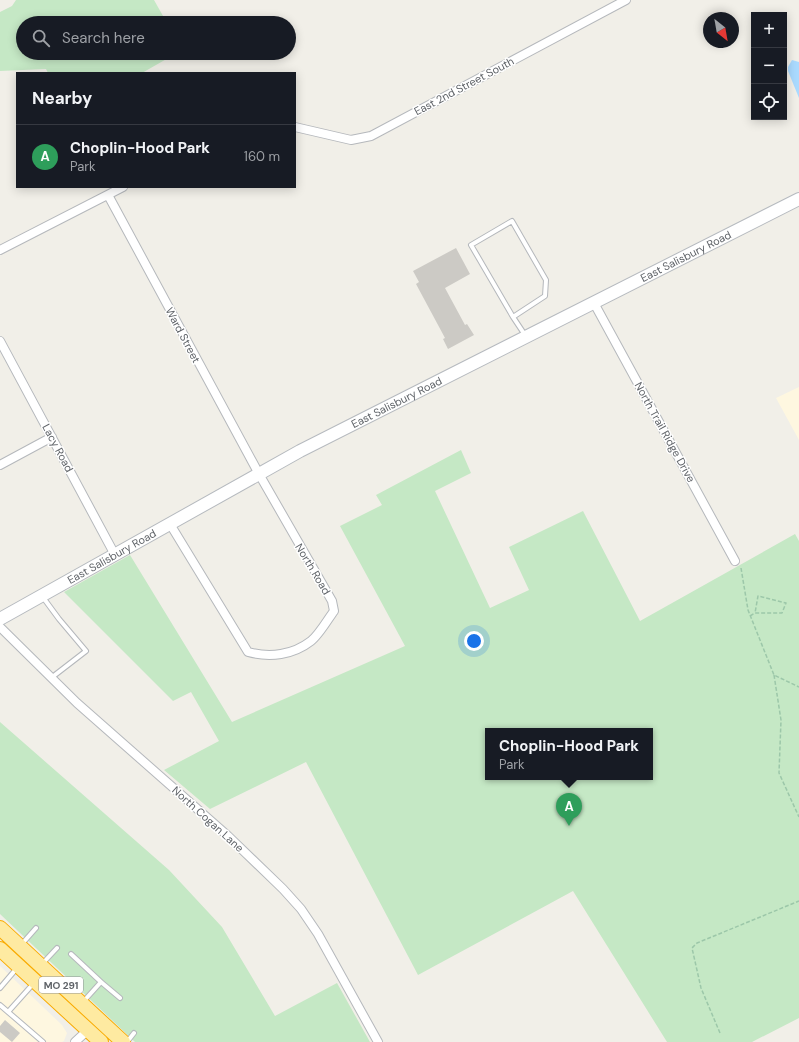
<!DOCTYPE html>
<html lang="en">
<head>
<meta charset="utf-8">
<style>
  :root { --surface:#171b24; --page:#20242c; --text:#f1f3f6; --muted:#9ea1a6; --line:#363941; --accent:#ea580c }
  body { margin:0; font-family:"DM Sans",sans-serif; background:var(--page); color:var(--text) }
  .controls { position:absolute; right:12px; top:12px; display:grid; overflow:hidden; border-radius:0px; box-shadow:0 2px 10px #0003 }
  .controls button { width:36px; height:36px; display:grid; place-items:center; padding:0; border:0; border-bottom:1px solid var(--line); background:var(--surface); color:var(--text); font:20px sans-serif }
  .compass { position:absolute; left:703px; top:12px; width:36px; height:36px; border-radius:50%; background:var(--surface); box-shadow:0 2px 10px #0003; rotate:149deg }
  .you { position:absolute; left:474px; top:641px; width:14px; height:14px; margin:-10px; border:3px solid #fff; border-radius:50%; background:#1a73e8; box-shadow:0 0 0 6px #1a73e833 }
  .badge { display:grid; place-items:center; width:26px; height:26px; border-radius:50%; background:var(--accent); color:#fff; font-size:13px; font-weight:700 }
  .pin { position:absolute; translate:-50% -33px; filter:drop-shadow(0 1px 2px #0008) }
  .pin::after { content:''; position:absolute; top:21px; width:14px; height:12px; background:inherit; clip-path:polygon(0 0,100% 0,50% 100%) }
  .popup { position:absolute; left:485px; top:728px; width:168px; height:52px; box-sizing:border-box; display:grid; place-content:center; border-radius:0px; background:var(--surface); filter:drop-shadow(0 1px 3px #0005); font-size:13px; white-space:nowrap; color:var(--muted) }
  .popup b { font-size:15px; color:var(--text) }
  .popup::after { content:''; position:absolute; left:50%; top:100%; margin-left:-8px; border:8px solid transparent; border-top-color:var(--surface) }
  .list { margin:0; padding:0; list-style:none }
  h2 { display:flex; justify-content:space-between; align-items:center; height:52px; margin:0; padding:0 16px; font-size:17px }
  h2 small { font-size:13px; font-weight:400; color:var(--muted) }
  .list li { display:grid; grid-template-columns:26px 1fr auto; gap:12px; align-items:center; box-sizing:border-box; height:64px; padding:0 16px; border-top:1px solid var(--line) }
  .list b { display:block; font-size:15px; white-space:nowrap }
  .list p { margin:0; font-size:13px; white-space:nowrap; color:var(--muted) }
  .list em { font-size:13px; font-style:normal; color:var(--muted) }
  .icon { flex:none; width:22px; height:22px; fill:none; stroke:currentColor; stroke-width:2; stroke-linecap:round; stroke-linejoin:round }
  .map { position:relative; flex:none; width:799px; height:1042px; overflow:hidden }
  .search { position:absolute; background:var(--surface); box-shadow:0 2px 10px #0003; left:16px; top:16px; width:280px; height:44px; display:flex; align-items:center; gap:10px; box-sizing:border-box; padding:0 14px; border-radius:22px; color:var(--muted); font-size:15px }
  .panel { position:absolute; background:var(--surface); box-shadow:0 2px 10px #0003; left:16px; top:72px; width:280px; height:116px; border-radius:0px }
  .map>svg:first-child { display:block }
  .commercial { fill:#fef7e0 }
  .green { fill:#c5e8c5; fill-rule:evenodd }
  .water { fill:#aadaff }
  .building { fill:#cccac5 }
  .lines { fill:none; stroke-linecap:round; stroke-linejoin:round }
  .service-casing { stroke:#b5b8bc; stroke-width:6 }
  .minor-casing { stroke:#b5b8bc; stroke-width:10 }
  .secondary-casing { stroke:#b6babf; stroke-width:14 }
  .trunk-casing { stroke:#f9ab00; stroke-width:16 }
  .path { stroke:#9cc7a9; stroke-width:1.5; stroke-dasharray:4 2; stroke-linecap:butt }
  .service { stroke:#fff; stroke-width:4 }
  .minor { stroke:#fff; stroke-width:8 }
  .secondary { stroke:#fff; stroke-width:12 }
  .trunk { stroke:#feeaa1; stroke-width:14 }
  .labels { text-anchor:middle; stroke-width:3; stroke-linejoin:round; paint-order:stroke }
  .shield { fill:#fff; stroke:#8f9295; stroke-width:1 }
  .shield-label { font-size:10px; font-weight:bold; fill:#5f6368 }
  .street-label { font-size:11px; fill:#5f6368; stroke:#fff }
</style>
</head>
<body>
<div class="map">
<svg width="799" height="1042" viewBox="0 0 799 1042">
  <rect width="100%" height="100%" fill="#f1efe8"/>
  <path class="commercial" d="M799,387V440L776,398Z
    M0,966L62,1025L67,1033L64,1041L62,1042H0Z"/>
  <path class="green" d="M16,0H154L167,23H23V53H177L142,73H48L46,69L0,71V12L12,6Z
    M461,450L471,473L435,491L490,608L529,590L509,547L583,511L640,621L795,534L799,541V1018L752,1042H667L573,891L418,975L306,762L210,809L164,770L219,741L191,692L173,701L64,592L130,555L232,722L405,646L340,526L382,505L376,495ZM488,731H650V777H488Z
    M0,722L169,870L222,927L275,1016L337,983L370,1042H135L0,914Z"/>
  <path class="water" d="M792,60L799,62V98L788,71V67Z"/>
  <path class="building" d="M456,248L470,274L445,288L465,325L467,324L474,335L448,349L443,339L445,338L416,284L419,282L413,271Z
    M5,1020L20,1033L12,1042L0,1032V1026Z"/>
  <g class="lines">
    <g class="service-casing">
      <path id="service" d="M513,317L471,245L512,221L546,280L545,296L513,317L525,335
        M42,596L59,619L86,651L51,678
        M21,945L36,928
        M71,954L101,982
        M42,964L57,948
        M0,988L17,968
        M83,1002L101,982L120,998
        M0,1005L43,1042
        M8,1012L33,984
        M127,1042L134,1033"/>
    </g>
    <g class="minor-casing">
      <path id="minor" d="M295,127L351,140L371,136L626,0
        M108,195L259,474L332,601L334,611C328,619 319,635 311,641C293,655 270,658 248,652L170,524
        M0,250L123,187
        M594,303L735,561
        M0,341L115,555
        M0,465L52,437
        M0,627L77,703L228,836L283,889L301,909L318,934L378,1042
        M75,1042L88,1030"/>
    </g>
    <g class="secondary-casing">
      <g id="secondary">
        <path id="s1" d="M0,619L300,451L799,199"/>
      </g>
    </g>
    <g class="trunk-casing">
      <path id="trunk" d="M0,928L123,1042
        M0,949L101,1042"/>
    </g>
    <path class="path" d="M741,568L748,610L774,675L799,687
      M750,616L755,613H782L786,603L758,596L755,613
      M774,675L781,720L779,773L799,817
      M720,1033L701,988L692,948L697,943L799,901"/>
    <use href="#service" class="service"/>
    <use href="#minor" class="minor"/>
    <use href="#secondary" class="secondary"/>
    <use href="#trunk" class="trunk"/>
  </g>
  <g class="labels">
    <rect class="shield" x="39" y="977" width="44" height="16" rx="3"/>
    <g class="shield-label">
      <text x="61" y="989">MO 291</text>
    </g>
    <g class="street-label">
      <text transform="translate(464 86) rotate(-28)" y="4">East 2nd Street South</text>
      <text dy="4" stroke="none"><textPath href="#s1" startOffset="776">East Salisbury Road</textPath></text>
      <text transform="translate(183 335) rotate(62)" y="4">Ward Street</text>
      <text dy="4" stroke="none"><textPath href="#s1" startOffset="452">East Salisbury Road</textPath></text>
      <text transform="translate(665 432) rotate(61)" y="4">North Trail Ridge Drive</text>
      <text transform="translate(58 448) rotate(62)" y="4">Lacy Road</text>
      <text dy="4" stroke="none"><textPath href="#s1" startOffset="128">East Salisbury Road</textPath></text>
      <text transform="translate(313 569) rotate(59)" y="4">North Road</text>
      <text transform="translate(208 819) rotate(42)" y="4">North Cogan Lane</text>
    </g>
  </g>
</svg>
<div class="controls">
<button>+</button>
<button>−</button>
<button><svg class="icon" aria-label="locate" viewBox="0 0 24 24"><circle cx="12" cy="12" r="6"/><path d="M12 2v4M12 18v4M2 12h4M18 12h4"/></svg></button>
</div>
<svg class="compass" viewBox="-18 -18 36 36"><path d="M0-13l5 13h-10z" fill="#e53935"/><path d="M0 13l5-13h-10z" fill="#9ea1a6"/></svg>
<div class="you"></div>
<div class="pin badge" style="left:569px;top:826px;background:#2e9e5b">A</div>
<div class="popup"><b>Choplin-Hood Park</b>Park</div>
<div class="search"><svg class="icon" aria-label="search" viewBox="0 0 24 24"><circle cx="10" cy="10" r="6"/><path d="M15 15l6 6"/></svg>Search here</div>
<section class="panel">
<h2>Nearby<small></small></h2>
<ul class="list">
<li><span class="badge" style="background:#2e9e5b">A</span><div><b>Choplin-Hood Park</b><p>Park</p></div><em>160 m</em></li>
</ul>
</section>
</div>
</body>
</html>
